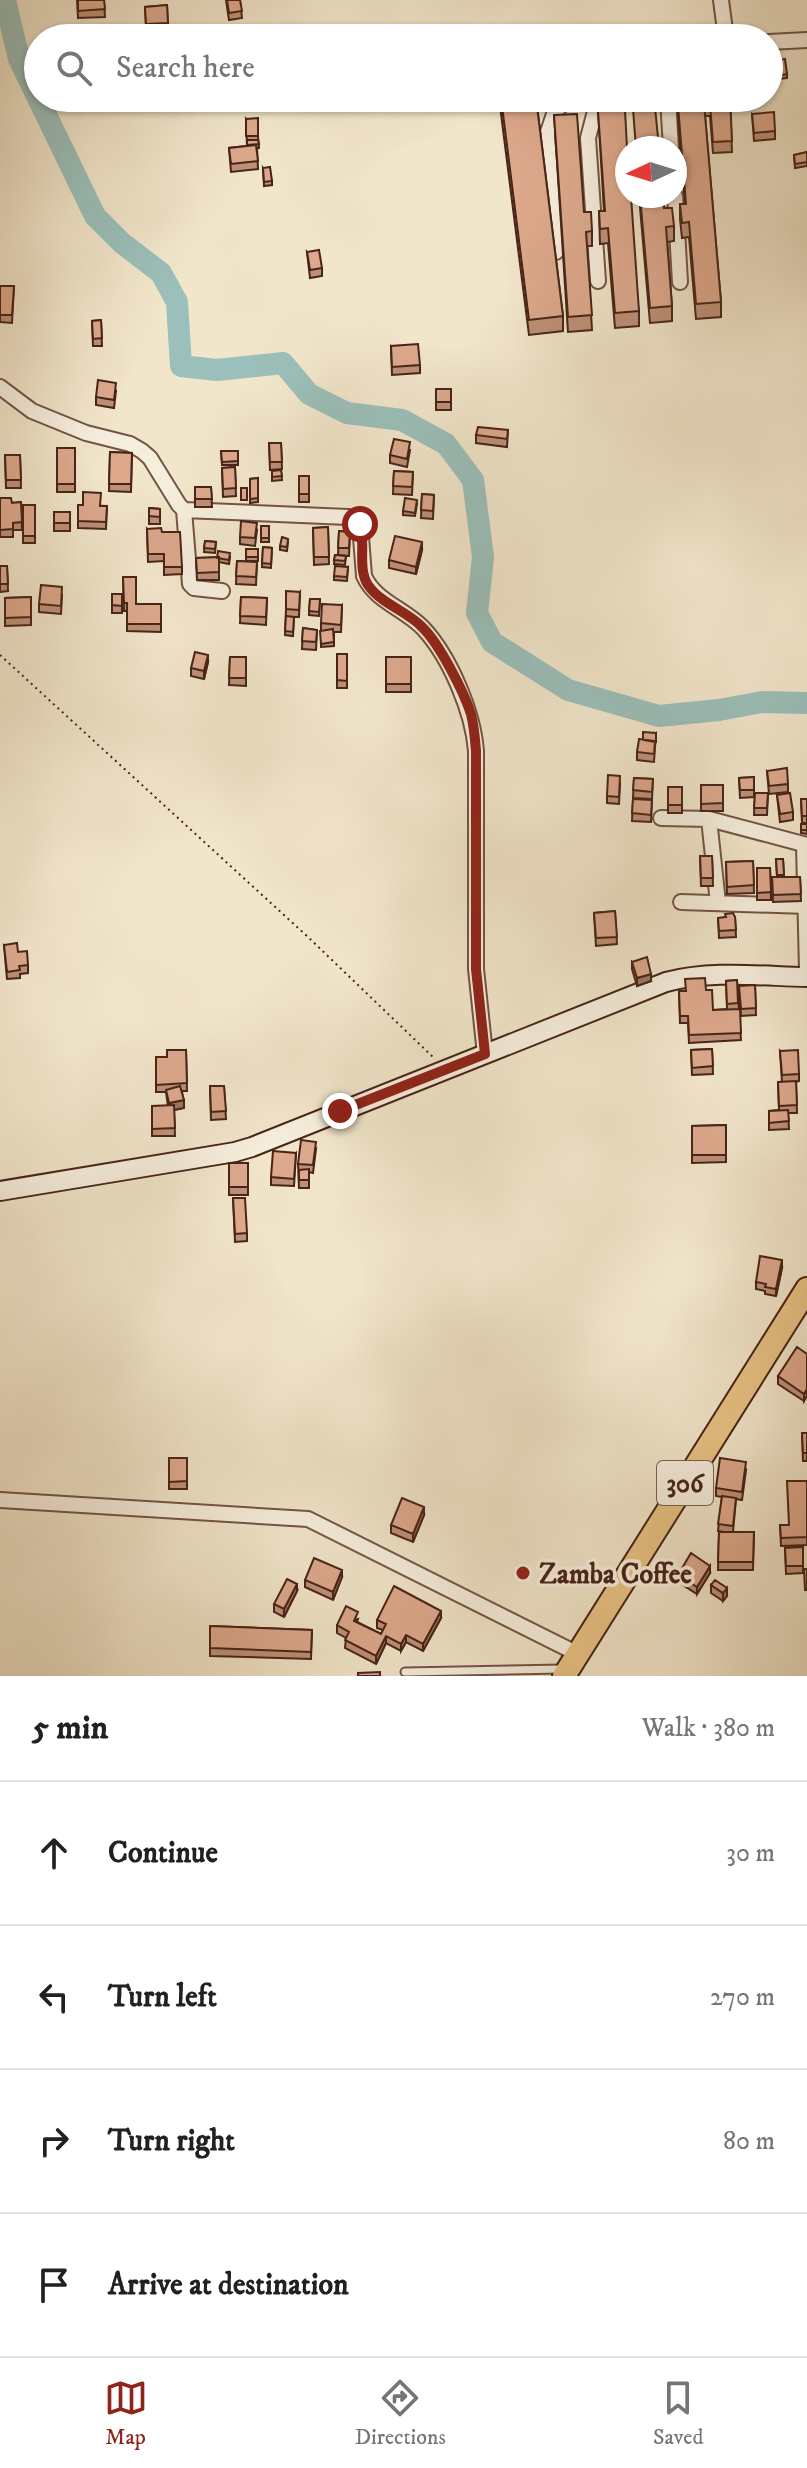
<!DOCTYPE html>
<html lang="en">
<head>
<meta charset="utf-8">
<style>
  :root { --surface:#fff; --page:#f2f2f2; --text:#202124; --muted:#757577; --line:#e0e0e0; --accent:#8f2418 }
  body { margin:0; font-family:"IM FELL DW Pica",serif; background:var(--page); color:var(--text) }
  .compass { position:absolute; left:615px; top:136px; width:72px; height:72px; border-radius:50%; background:var(--surface); box-shadow:0 2px 6px #0004; rotate:266deg }
  .stop { position:absolute; width:24px; height:24px; margin:-18px; border:6px solid #8f2418; border-radius:50%; background:#fff }
  .stop.end { background:#8f2418; border-color:#fff; box-shadow:0 2px 8px #0008 }
  .list { margin:0; padding:0; list-style:none }
  h2 { display:flex; justify-content:space-between; align-items:center; height:104px; margin:0; padding:0 32px; font-size:34px }
  h2 small { font-size:26px; font-weight:400; color:var(--muted) }
  .list li { display:grid; grid-template-columns:52px 1fr auto; gap:24px; align-items:center; box-sizing:border-box; height:144px; padding:0 32px; border-top:2px solid var(--line) }
  .list b { display:block; font-size:30px; white-space:nowrap }
  .list em { font-size:26px; font-style:normal; color:var(--muted) }
  .icon { flex:none; width:44px; height:44px; fill:none; stroke:currentColor; stroke-width:2; stroke-linecap:round; stroke-linejoin:round }
  .map { position:relative; flex:none; width:807px; height:1676px; overflow:hidden }
  .search { position:absolute; background:var(--surface); box-shadow:0 2px 6px #0004; left:24px; right:24px; top:24px; height:88px; display:flex; align-items:center; gap:20px; box-sizing:border-box; padding:0 28px; border-radius:44px; color:var(--muted); font-size:30px }
  .sheet { height:680px; background:var(--surface) }
  nav { display:flex; justify-content:space-around; align-items:center; box-sizing:border-box; height:112px; border-top:2px solid var(--line); background:var(--surface); font-size:22px; color:var(--muted) }
  nav a { display:grid; justify-items:center; gap:4px }
  nav .on { color:var(--accent) }
  .map>svg:first-child { display:block }
  .lines { fill:none; stroke-linecap:round; stroke-linejoin:round }
  .river { stroke:#9bbfba; stroke-width:22 }
  .lane-casing { stroke:#725444; stroke-width:11 }
  .street-casing { stroke:#725444; stroke-width:18 }
  .secondary-casing { stroke:#472417; stroke-width:22 }
  .primary-casing { stroke:#472417; stroke-width:26 }
  .path { stroke:#472417; stroke-width:2; stroke-dasharray:2 4; stroke-linecap:butt }
  .lane { stroke:#f6eedd; stroke-width:7 }
  .street { stroke:#f6eedd; stroke-width:14 }
  .secondary { stroke:#f6eedd; stroke-width:18 }
  .primary { stroke:#e8c285; stroke-width:22 }
  .wall { fill:#be9078; stroke:#472417; stroke-width:2 }
  .shaded-wall { fill:#9b7662; stroke:#472417; stroke-width:2 }
  .building { fill:#dda88c; stroke:#472417; stroke-width:2 }
  .route { stroke:#8f2418; stroke-width:10 }
  .poi-dot { fill:#8f2418; stroke:#f6eedd; stroke-width:3 }
  .labels { text-anchor:middle; stroke-width:7; stroke-linejoin:round; paint-order:stroke }
  .shield { fill:#f6eedd; stroke:#7c6152; stroke-width:2 }
  .shield-label { font-size:26px; font-weight:bold; fill:#472417 }
  .poi-label { font-size:28px; font-weight:bold; fill:#472417; stroke:#f6eedd; text-anchor:start }
</style>
</head>
<body>
<div class="map">
<svg width="807" height="1676" viewBox="0 0 807 1676">
  <rect width="100%" height="100%" fill="#f1e5ca"/>
  <filter id="stains"><feTurbulence type="fractalNoise" baseFrequency=".0025" numOctaves="4"/><feColorMatrix values="0 0 0 0 .2 0 0 0 0 .09 0 0 0 0 .02 0 0 0 .5 -.17"/></filter>
  <radialGradient id="worn" r=".72"><stop offset=".6" stop-color="#630" stop-opacity="0"/><stop offset="1" stop-color="#630" stop-opacity=".3"/></radialGradient>
  <g class="lines">
    <path class="river" d="M5,0L19,59L95,216L122,243L161,273L177,302L181,366L217,370L283,363L309,394L347,413L402,420L446,444L473,480L483,557L477,613L492,642L568,690L659,716L719,710L762,702L807,703"/>
    <g class="lane-casing">
      <path id="lane" d="M405,1672L563,1669"/>
    </g>
    <g class="street-casing">
      <path id="street" d="M721,0L726,38
        M769,42L807,40
        M668,98L671,148
        M675,196L680,282
        M556,252L547,135L555,111L570,98
        M598,281L588,138L594,115L601,98
        M0,387L32,411L86,433L130,444L142,451L150,458L179,505L184,510L348,517L360,524L364,576C375,601 405,609 423,628C450,657 473,712 476,751V969L485,1054
        M184,510L190,584L194,588L222,591
        M661,818L709,819L807,845
        M709,819L718,903
        M804,845L807,970
        M681,902L807,906
        M0,1500L308,1519L578,1654"/>
    </g>
    <g class="secondary-casing">
      <path id="secondary" d="M0,1191L235,1152L252,1147L666,982C711,970 760,976 807,977"/>
    </g>
    <g class="primary-casing">
      <path id="primary" d="M564,1676L807,1289"/>
    </g>
    <path class="path" d="M0,655L308,937L434,1058"/>
    <use href="#lane" class="lane"/>
    <use href="#street" class="street"/>
    <use href="#secondary" class="secondary"/>
    <use href="#primary" class="primary"/>
  </g>
  <path class="wall" d="M77,0H104L105,17L78,18Z
    M226,0H240L242,18L229,20Z
    M167,5L168,26L146,28L145,7Z
    M775,65L787,74V78L777,79Z
    M499,98H536L563,316V331L529,335Z
    M703,98H730L732,152L713,153L710,116H705L721,302V317L696,319L689,237L682,238L680,219V204H685L678,120V105L703,103Z
    M598,111L639,311V326L615,328L608,243L600,244L599,211H604Z
    M752,114L775,131V139L754,141Z
    M554,115L584,212L592,231V246H587L592,330L568,332Z
    M246,119L258,136L259,148H257L258,169L231,172L229,148L247,146Z
    M807,152V166L795,168L794,155Z
    M263,168L272,181V185L264,186Z
    M639,196H663L664,208L674,226V241L667,242L672,306V321L650,323Z
    M307,252L322,268V276L310,278Z
    M0,286H14L12,323L0,322Z
    M101,320L102,346H93L92,321Z
    M391,346L420,365V373L392,375Z
    M436,389H451V410H436Z
    M116,391L114,408L96,405V397Z
    M508,430L507,447L476,443V435Z
    M269,443H281L282,469L270,470Z
    M57,448H75V492H57Z
    M410,450L407,467L390,463V455Z
    M221,451H238V465H222Z
    M110,452L132,453L131,492L109,491Z
    M5,455H20L21,488H6Z
    M235,467L236,496L223,497L222,468Z
    M281,470L282,480L272,481V471Z
    M394,471L413,472L412,495L393,494Z
    M299,476H309V502H299Z
    M258,478V502L250,503V479Z
    M195,487H211L212,507H195Z
    M422,494L434,495L433,519L421,518Z
    M0,498L12,503L21,502L22,530H13V537H0Z
    M417,504L415,516L403,515V511Z
    M23,505H35V543H23Z
    M78,505L107,506L106,529L78,528Z
    M149,508L160,509V524H149Z
    M54,512H70V531H54Z
    M261,526H269V542H261Z
    M328,527L329,564L314,565L313,528Z
    M147,529L182,567V574L164,575V561L148,562Z
    M257,530L255,546L240,544V537Z
    M339,531L350,532L349,556L338,555Z
    M205,541L216,542L215,553L204,552Z
    M288,542L287,551L280,550V546Z
    M263,547L272,548L271,568L262,567Z
    M246,549H258V561H246Z
    M422,550L416,574L389,568V560Z
    M335,555L346,556L345,565L334,564Z
    M230,557L229,564L219,562V580H197L196,558Z
    M237,561L257,562L256,585L236,584Z
    M0,566H7L8,591L0,592Z
    M348,567L347,581L334,580V576Z
    M123,577L136,604H161V632L127,631V611H124Z
    M300,592L299,617H292H294L293,636L285,635L286,609Z
    M112,594H122V613H112Z
    M62,595L61,614L39,612V604Z
    M31,597V625L5,626V598Z
    M241,597L267,598L266,625L240,623Z
    M310,599H320L319,616L309,615Z
    M342,605L341,632H334V646L321,647V623Z
    M303,628L317,630L316,650L302,649Z
    M337,654H347V688H337Z
    M230,657H246V686L229,685Z
    M386,657H411V692H386Z
    M208,662L204,679L191,676V668Z
    M656,733L654,762L637,760V752L643,740Z
    M767,771L788,784V792L769,794Z
    M754,777V797L740,798L739,778Z
    M634,778L653,779L652,799L633,798Z
    M620,784L619,804L607,803V796Z
    M701,785H723V811H701Z
    M668,787H682V813H668Z
    M755,793H768L767,815H754Z
    M777,795L793,812V820L780,822Z
    M633,799L652,800L651,822L632,821Z
    M801,799H807V823H802Z
    M801,824H807V834L801,833Z
    M700,856H712L713,886H701Z
    M776,859H783L784,877H800L801,901L773,902L772,877H777Z
    M753,861L754,893L727,894L726,862Z
    M757,868H770L771,900H757Z
    M615,911L617,944L596,946L594,913Z
    M735,917L736,937L719,938L718,918Z
    M4,945L18,952L28,965V973L20,974V978L7,979Z
    M632,962L651,981L637,986L632,969Z
    M737,980L741,1040L689,1043L688,1023H680L679,991L706,990L713,1010L727,1009L726,981Z
    M755,985L756,1015L741,1016L739,986Z
    M712,1049L713,1074L692,1075L691,1050Z
    M186,1050L187,1091H182L184,1108L174,1110L175,1136H152V1106H168L166,1092H156V1057H167Z
    M780,1051L799,1074V1081L796,1082L797,1113H788L789,1129L769,1130V1111L779,1110L778,1082H782Z
    M210,1086H224L226,1119L211,1120Z
    M726,1125V1162L692,1163V1126Z
    M316,1149L313,1173L309,1172V1188H299L298,1164Z
    M296,1153L294,1186L271,1185V1177Z
    M229,1163H248V1195H229Z
    M233,1198L247,1233V1241L235,1242Z
    M782,1268L776,1296L765,1294V1291L756,1289V1282Z
    M807,1354L804,1401L778,1384V1376Z
    M802,1433H807V1461H803Z
    M169,1458H187V1489H169Z
    M746,1470L742,1500L736,1499L733,1532H754L753,1570H718L719,1532H724L718,1531L722,1497L716,1496V1488Z
    M807,1481V1545L781,1546L780,1525H789Z
    M424,1515L413,1542L391,1533V1525Z
    M803,1547V1573L786,1574L785,1548Z
    M710,1573L697,1594L678,1582V1575Z
    M342,1577L333,1600L305,1587V1580Z
    M711,1585L727,1596L723,1601L711,1593Z
    M297,1591L284,1617L274,1612V1604Z
    M441,1618L423,1651L406,1642L401,1651L386,1643L376,1664L345,1648L346,1638L337,1633V1625L358,1619L357,1622L381,1634L383,1630L377,1628V1620Z
    M210,1626L312,1630L311,1659L210,1656Z"/>
  <path class="shaded-wall" d="M422,542V550L416,574V567Z
    M208,655V662L204,679V671Z
    M651,974V981L637,986V978Z
    M184,1100V1108L169,1111V1103Z
    M782,1260V1268L776,1296V1289Z
    M807,1389V1396L804,1401V1394Z
    M424,1507V1515L413,1542V1534Z
    M710,1566V1573L697,1594V1587Z
    M342,1570V1577L333,1600V1592Z
    M297,1584V1591L284,1617V1609Z
    M727,1588V1596L723,1601V1593Z
    M441,1611V1618L423,1651V1644Z
    M406,1635V1642L401,1651V1644Z
    M386,1636V1643L376,1664V1656Z"/>
  <path class="building" d="M78,0H104L105,9L78,11Z
    M227,0H240L242,11L229,13Z
    M167,5L168,23L146,24L145,7Z
    M174,32L175,38H154L153,34Z
    M99,34V38H82L81,35Z
    M785,59L787,74L777,76L775,61Z
    M501,98H536L563,316L529,320Z
    M703,98H730L732,141L713,142L710,104L704,105Z
    M704,103L721,302L696,304L689,222L682,223L680,204H686L678,105Z
    M655,107L659,148H636L633,109Z
    M625,110L627,148V196H631L639,311L615,313L608,228L600,229L599,211H605L598,111Z
    M774,112L775,131L754,133L752,114Z
    M577,114L584,212H591L592,231L586,232L592,315L568,317L554,115Z
    M258,118V136H246V119Z
    M247,140H258L259,144L247,145Z
    M256,145L258,161L231,164L229,148Z
    M807,152V162L795,164L794,155Z
    M270,167L272,181L264,182L263,168Z
    M640,196H663L664,208H672L674,226L666,227L672,306L650,308Z
    M319,250L322,268L310,270L307,252Z
    M0,286H14L12,315H0Z
    M101,320L102,338L93,339L92,321Z
    M418,344L420,365L392,367L391,346Z
    M98,380L116,383L114,400L96,397Z
    M436,389H451V402H436Z
    M478,427L508,430L507,439L476,435Z
    M394,439L410,442L407,459L390,455Z
    M269,443H281L282,462H270Z
    M57,448H75V484H57Z
    M221,451H238V461L222,462Z
    M110,452L132,453L131,484H109Z
    M5,455H20L21,480H6Z
    M235,467L236,488L223,489L222,468Z
    M281,470L282,476L272,477V471Z
    M394,471L413,472L412,487L393,486Z
    M299,476H309V494H299Z
    M258,478V498L250,499V479Z
    M195,487H211L212,499H195Z
    M241,488H247V500H241Z
    M83,492L101,493L100,506H107L106,522L78,521V505H83Z
    M422,494L434,495L433,511L421,510Z
    M0,498H11L12,503L21,502L22,522L13,523V529L0,530Z
    M405,498L417,500L415,513L403,511Z
    M23,505H35V536H23Z
    M149,508L160,509V517L149,516Z
    M54,512H70V523H54Z
    M241,521L257,523L255,538L240,537Z
    M261,526H269V538H261Z
    M328,527L329,557H314L313,528Z
    M161,528L162,532H180L182,567H164V554H148L147,529Z
    M339,531L350,532L349,548H338Z
    M395,536L422,542L416,567L389,560Z
    M282,537L288,539L287,547L280,546Z
    M205,541L216,542L215,549L204,548Z
    M263,547L272,548L271,564L262,563Z
    M246,549H258V557H246Z
    M218,551L230,553L229,560L217,558Z
    M335,555L346,556L345,561L334,560Z
    M219,557V572L197,573L196,558Z
    M237,561L257,562L256,577L236,576Z
    M0,566H7L8,584H0Z
    M335,566L348,567L347,577L334,576Z
    M123,577H136V604H161V624H127V603H124Z
    M41,585L62,587L61,606L39,604Z
    M286,591L300,592L299,610L286,609Z
    M112,594H122V606L112,605Z
    M31,597V617L5,618V598Z
    M241,597L267,598L266,617L240,616Z
    M310,599H320L319,612L309,611Z
    M322,604L342,605L341,625L321,623Z
    M286,616L294,617L293,632L285,631Z
    M303,628L317,630L316,642L302,641Z
    M333,629L334,642L321,644L320,631Z
    M195,652L208,655L204,671L191,668Z
    M337,654H347V681L337,680Z
    M230,657H246V678H229Z
    M386,657H411V684H386Z
    M643,732L656,733V742L643,740Z
    M639,739L655,741L654,754L637,752Z
    M787,768L788,784L769,786L767,771Z
    M608,775L620,776L619,797L607,796Z
    M754,777V790H740L739,778Z
    M634,778L653,779L652,792L633,790Z
    M701,785H723V803L701,804Z
    M668,787H682V805H668Z
    M755,793H768L767,808H754Z
    M790,793L793,812L780,814L777,795Z
    M633,799L652,800L651,815L632,813Z
    M801,799H807V816H802Z
    M801,824H807V830H801Z
    M700,856H712L713,878H701Z
    M776,859H783L784,875H777Z
    M753,861L754,885L727,887L726,862Z
    M757,868H770L771,892L757,893Z
    M772,877H800L801,894L773,895Z
    M615,911L617,937L596,938L594,913Z
    M733,913L735,917L736,930L719,931L718,918L726,917L725,914Z
    M17,943L18,952L27,951L28,965L19,966L20,970L7,972L4,945Z
    M647,957L651,974L637,978L632,962Z
    M705,978L706,990H712L713,1010L740,1009L741,1033L689,1035L688,1016H680L679,991H686L685,979Z
    M737,980L738,1003L727,1004L726,981Z
    M755,985L756,1008L741,1009L739,986Z
    M712,1049L713,1066L692,1068L691,1050Z
    M167,1050H186L187,1083L156,1085V1057H167Z
    M798,1050L799,1074L782,1075L780,1051Z
    M796,1081L797,1105L779,1106L778,1082Z
    M180,1086L184,1100L169,1103L166,1090Z
    M210,1086H224L226,1111L211,1112Z
    M174,1105L175,1128L152,1129V1106Z
    M788,1110L789,1121L769,1123V1111Z
    M726,1125V1155H692V1126Z
    M301,1140L316,1142L313,1165L298,1164Z
    M273,1151L296,1153L294,1179L271,1177Z
    M229,1163H248V1187H229Z
    M309,1169V1180H299V1170Z
    M233,1198H245L247,1233L235,1234Z
    M760,1256L782,1260L776,1289L765,1287L766,1284L756,1282Z
    M797,1347L807,1354V1389L804,1394L778,1376Z
    M802,1433H807V1453H803Z
    M169,1458H187V1481L169,1482Z
    M720,1458L746,1462L742,1492L716,1488Z
    M787,1481H807V1537L781,1538L780,1525H789Z
    M722,1496L736,1498L733,1526L718,1524Z
    M402,1498L424,1507L413,1534L391,1525Z
    M719,1532H754L753,1562H718Z
    M803,1547V1566H786L785,1548Z
    M691,1553L710,1566L697,1587L678,1575Z
    M314,1558L342,1570L333,1592L305,1580Z
    M804,1569H807V1590H805Z
    M287,1579L297,1584L284,1609L274,1604Z
    M715,1580L727,1588L723,1593L711,1585Z
    M394,1586L441,1611L423,1644L406,1635L401,1644L386,1636L376,1656L345,1640L349,1632L337,1625L346,1606L358,1612L354,1621L381,1634L386,1624L377,1620Z
    M210,1626L312,1630L311,1652L210,1648Z
    M380,1672V1676H358V1673Z"/>
  <g class="lines">
    <path class="route" d="M340,1111L485,1054L476,969V751C475,738 474,726 471,714C464,692 439,643 422,627C407,611 381,604 368,585C357,568 366,543 360,524"/>
  </g>
  <circle class="poi-dot" cx="523" cy="1573" r="8"/>
  <g class="labels">
    <rect class="shield" x="657" y="1461" width="56" height="44" rx="6"/>
    <g class="shield-label">
      <text x="685" y="1492">306</text>
    </g>
    <g class="poi-label">
      <text x="539" y="1583">Zamba Coffee</text>
    </g>
  </g>
  <rect width="100%" height="100%" filter="url(#stains)"/>
  <rect width="100%" height="100%" fill="url(#worn)"/>
</svg>
<svg class="compass" viewBox="-18 -18 36 36"><path d="M0-13l5 13h-10z" fill="#e53935"/><path d="M0 13l5-13h-10z" fill="#757577"/></svg>
<div class="stop" style="left:360px;top:524px"></div>
<div class="stop end" style="left:340px;top:1111px"></div>
<div class="search"><svg class="icon" aria-label="search" viewBox="0 0 24 24"><circle cx="10" cy="10" r="6"/><path d="M15 15l6 6"/></svg>Search here</div>
</div>
<section class="sheet">
<h2>5 min<small>Walk · 380 m</small></h2>
<ul class="list">
<li><svg class="icon" aria-label="ahead" viewBox="0 0 24 24"><path d="M12 20V5M6 11l6-6 6 6"/></svg><div><b>Continue</b></div><em>30 m</em></li>
<li><svg class="icon" aria-label="left" viewBox="0 0 24 24"><path d="M17 20v-9H6M10 6l-5 5 5 5"/></svg><div><b>Turn left</b></div><em>270 m</em></li>
<li><svg class="icon" aria-label="right" viewBox="0 0 24 24"><path d="M7 20v-9h11M14 6l5 5-5 5"/></svg><div><b>Turn right</b></div><em>80 m</em></li>
<li><svg class="icon" aria-label="arrive" viewBox="0 0 24 24"><path d="M6 21V4h12l-3 4 3 4H6"/></svg><div><b>Arrive at destination</b></div></li>
</ul>
</section>
<nav>
<a class="on"><svg class="icon" aria-label="map" viewBox="0 0 24 24"><path d="M3 6l6-2 6 2 6-2v14l-6 2-6-2-6 2zM9 4v14M15 6v14"/></svg>Map</a>
<a><svg class="icon" aria-label="directions" viewBox="0 0 24 24"><path d="M12 3l9 9-9 9-9-9zM9 14v-3h6M13 9l2 2-2 2"/></svg>Directions</a>
<a><svg class="icon" aria-label="saved" viewBox="0 0 24 24"><path d="M7 4h10v16l-5-4-5 4z"/></svg>Saved</a>
</nav>
</body>
</html>
